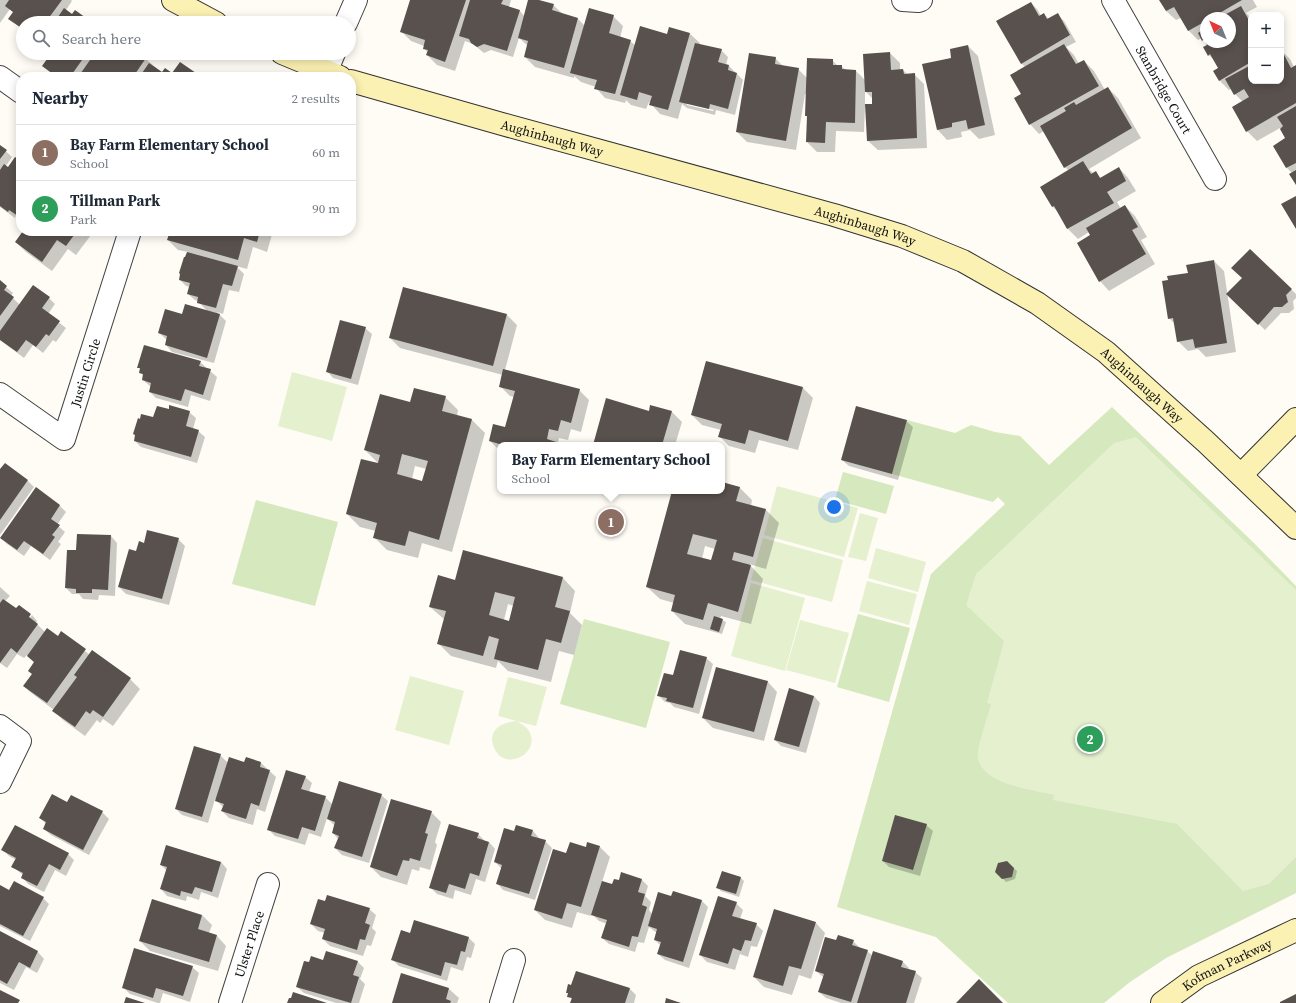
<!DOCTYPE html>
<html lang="en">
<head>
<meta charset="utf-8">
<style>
  :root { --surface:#fff; --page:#f6f6f7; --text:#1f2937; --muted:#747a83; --line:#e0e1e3; --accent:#7c3aed }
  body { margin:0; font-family:"Source Serif 4",serif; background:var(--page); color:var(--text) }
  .controls { position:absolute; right:12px; top:12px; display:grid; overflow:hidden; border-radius:8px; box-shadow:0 2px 10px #0003 }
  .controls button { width:36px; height:36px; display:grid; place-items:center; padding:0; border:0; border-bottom:1px solid var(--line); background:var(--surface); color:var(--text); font:20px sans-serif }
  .compass { position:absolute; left:1200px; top:12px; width:36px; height:36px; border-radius:50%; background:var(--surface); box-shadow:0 2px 10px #0003; rotate:317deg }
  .you { position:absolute; left:834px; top:507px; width:14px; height:14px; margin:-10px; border:3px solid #fff; border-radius:50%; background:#1a73e8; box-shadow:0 0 0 6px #1a73e833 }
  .badge { display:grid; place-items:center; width:26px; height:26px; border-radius:50%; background:var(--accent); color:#fff; font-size:13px; font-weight:700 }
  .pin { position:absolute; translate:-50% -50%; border:2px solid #fff; box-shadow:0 1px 4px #0006 }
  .popup { position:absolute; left:497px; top:442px; width:228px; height:52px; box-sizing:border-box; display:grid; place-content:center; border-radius:8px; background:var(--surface); filter:drop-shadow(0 1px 3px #0005); font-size:13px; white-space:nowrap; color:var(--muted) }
  .popup b { font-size:15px; color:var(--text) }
  .popup::after { content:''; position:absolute; left:50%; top:100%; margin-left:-8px; border:8px solid transparent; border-top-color:var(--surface) }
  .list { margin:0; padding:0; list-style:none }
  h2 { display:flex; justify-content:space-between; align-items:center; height:52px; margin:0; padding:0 16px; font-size:17px }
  h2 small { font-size:13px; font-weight:400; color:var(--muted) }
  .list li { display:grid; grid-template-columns:26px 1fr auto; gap:12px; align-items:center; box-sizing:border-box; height:56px; padding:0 16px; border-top:1px solid var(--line) }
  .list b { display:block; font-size:15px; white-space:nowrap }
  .list p { margin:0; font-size:13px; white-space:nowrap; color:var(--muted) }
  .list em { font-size:13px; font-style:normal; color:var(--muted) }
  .icon { flex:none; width:22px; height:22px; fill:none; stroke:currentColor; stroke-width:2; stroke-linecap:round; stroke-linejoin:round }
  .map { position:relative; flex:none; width:1296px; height:1003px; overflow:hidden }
  .search { position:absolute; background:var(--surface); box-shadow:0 2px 10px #0003; left:16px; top:16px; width:340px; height:44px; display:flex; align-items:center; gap:10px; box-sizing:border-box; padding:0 14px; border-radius:22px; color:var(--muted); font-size:15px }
  .panel { position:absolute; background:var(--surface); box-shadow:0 2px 10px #0003; left:16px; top:72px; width:340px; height:164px; border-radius:16px }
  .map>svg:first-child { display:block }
  .green { fill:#d5e8be }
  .pitch { fill:#e5f0cf }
  .shadow { fill:#0003; fill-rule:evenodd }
  .building { fill:#58514d; fill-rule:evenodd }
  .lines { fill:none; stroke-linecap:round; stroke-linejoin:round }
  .street-casing { stroke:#434343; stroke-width:24 }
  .secondary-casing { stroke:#323232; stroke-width:24 }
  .street { stroke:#fff; stroke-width:22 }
  .secondary { stroke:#fbf1b2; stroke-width:22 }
  .labels { text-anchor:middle; stroke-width:4; stroke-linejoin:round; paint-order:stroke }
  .street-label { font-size:13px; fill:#101010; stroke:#fff }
</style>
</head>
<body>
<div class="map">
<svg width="1296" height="1003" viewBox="0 0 1296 1003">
  <rect width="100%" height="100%" fill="#fefcf4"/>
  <path class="green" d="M1112,407L1255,544L1296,586V893L1166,958L1130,982L1104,1003H1008L936,937L837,907L931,574L1005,504L998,497L993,502L892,474L907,420L955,433L971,425L995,432L1020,436L1049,465Z
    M843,472L894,486L886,514L835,500Z
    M256,500L338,522L315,606L232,584Z
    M858,614L910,628L889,702L837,687Z
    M584,619L670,642L646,728L560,704Z"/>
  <path class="pitch" d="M292,372L347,387L332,441L278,426Z
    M1136,437L1296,590V857L1269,884L1243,891L1177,824L1053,800L1054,795C1031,789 974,784 978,751C980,738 987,718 991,704L987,703L1004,641L966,605L976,574L1114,443Z
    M777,486L858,508L844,557L764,535Z
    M860,513L878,518L866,561L848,557Z
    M763,538L843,560L832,602L751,580Z
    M876,548L926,562L918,592L868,578Z
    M867,581L917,594L909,625L859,611Z
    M751,583L805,598L785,671L731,656Z
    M800,620L849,633L835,683L786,670Z
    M410,676L464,691L449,745L395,730Z
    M508,677L547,687L536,726L517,721C521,724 526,726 529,731C542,754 502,774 493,745C488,729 503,722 517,721L498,716Z"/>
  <path class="shadow" d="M0,0H71L72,1L66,10L73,16L91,23H23V30L10,19L14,13L10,9L0,23Z
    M411,0H511L509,7L520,11L525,17L529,0H535L553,5L563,14L577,18L585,26L613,16L623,26L620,38L630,41L635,45L667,35L690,34L700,43L699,45L721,50L728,57L726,65L729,66L743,80L735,115L716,110L715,115L687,108L682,104L678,119L660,114L651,104V102H649L646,109L631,105L626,100L625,103L605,98L596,88V87L581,82L574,76V78L535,67L525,57L528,46L519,38L513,57L491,50L484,53L473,44L465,41L455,71L437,65L427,55L428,53L424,48V46L411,41L401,31ZM687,103L714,110L713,111L687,105Z
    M1160,0H1253L1257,7L1246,13L1251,18V81H1281V50L1290,59L1294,67L1296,66V183L1292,173L1287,168L1274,146L1287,139L1280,128L1257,141L1247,131L1243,102L1235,94L1232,88L1229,90L1219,80V68L1216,62L1209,55L1208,45L1202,38L1198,40L1189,31L1181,18L1176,20L1166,11ZM1206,18H1230V42H1206Z
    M1031,3L1037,9L1041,16L1044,14L1049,19L1057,14L1064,21L1076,42L1066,47L1074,55L1079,64L1084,61L1094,71L1105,90L1108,88L1118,98L1141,138L1089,169L1094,174L1096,173L1101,178L1119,168L1128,178L1136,191L1117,202L1121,209L1125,206L1135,216L1147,237L1141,240L1155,264L1109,291L1100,281L1091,236L1089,232L1078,239L1068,229L1059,213L1052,206L1069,171L1065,167L1044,131L1039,134L1030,124L1023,95L1025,67L1021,63Z
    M968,46L978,56L995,135L979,139L970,130L961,132L962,137L947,140L938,130L923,65L953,58Z
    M48,53H148L150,55L147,60L162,73L195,74L198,77H56L43,66L51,55Z
    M890,53L900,63V70H903L907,74H914L924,84L927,148L878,150L868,141L866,107H865L864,132L836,131L835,152H817L807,142L808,117L806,116L807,94H805L796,150L747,142L737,132L775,58L784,67L798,69L807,78L832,60L838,66H841L846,70L856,71L865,80ZM865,91L873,99V105H865Z
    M0,146L12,157L6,166L9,168L21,162V219L16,215L15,218L0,207Z
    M24,231H94L76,255L68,249L52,271L26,252L16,242Z
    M171,231H273L267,252L253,247L247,269L236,266L244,274L239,292L229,290L223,314L217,312L226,321L214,363L172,352L166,345L167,340L159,333L207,311L198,301L195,300L188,294L190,287L186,286L180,280L188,252L178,250L168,240Z
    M1250,250L1296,294V298L1293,301L1294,309L1289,313H1281L1265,330L1228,294L1243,278Z
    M1214,261L1224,271L1236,352L1206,357L1198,349L1188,351L1178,341L1175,324L1169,318L1189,274Z
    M0,282L13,293L11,296L20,305L49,298L55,304L48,314L66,328L56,342L53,340L43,353L33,345L24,358L0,340Z
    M404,288L507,315L517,325L505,370L579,390L589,400L581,432L571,429L568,440L559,438L558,443L560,445H500V451L490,441L506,429L514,397L510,396L500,386L503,375L400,348L390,338Z
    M365,328L372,334L358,385L333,378L327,371Z
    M200,362L217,377L210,401L191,395L188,407L156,398L150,392L151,387L143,380L144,376L140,372V369L138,367Z
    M706,362L803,388L813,398L798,450L759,440L755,453L729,446L719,436L721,430L702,425L692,415Z
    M445,397L458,410L457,416L472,420L485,433L452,552L422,543L418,558L387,550L374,537L376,531L360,527L347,514L380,465L365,450L411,404ZM415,466L427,469L423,482L412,479Z
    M651,406L672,412L682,422L675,445H594L650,412Z
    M169,410L189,412L196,418L193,429L198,431L205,437L197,463L141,447L135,441L141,420L154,419Z
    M906,421L913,427L898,480L849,466L842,460Z
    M5,464L28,481L34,487L0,535V471Z
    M722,483L739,487L752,500L751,506L766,510L779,523L766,569L749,564L763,579L751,624L721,616L720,619L726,622L722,634L685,624L672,611L674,603L660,599L647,587L673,491H694L704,494L705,491H722ZM705,546L715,549L712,562L702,559Z
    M36,489L60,506L66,512L57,525L65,532L58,542L61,544L50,560L31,546L24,556L7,544L1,538Z
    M111,536L117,543L115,596L99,595L98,600L83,599L79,594H72L66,588L77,552Z
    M178,539L185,546L169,605L126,594L119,587L137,552L145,544Z
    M563,578L575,591L570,613L582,625L574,655L559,651L551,682L508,671L498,661L496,668L451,656L438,643L445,620L430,607L455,581ZM508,604L514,606L509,622L504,620Z
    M0,587L10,596L5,601L27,622L32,615L37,621L36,623L45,632L58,638L62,633L90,655L130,679L140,689L113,726L103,719L100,723L97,720L85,736L63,720L54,711V710L30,692L24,686L32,674L35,663L27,655L24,658L17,654L7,668L0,663Z
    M706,658L713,664L699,714L674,707L670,703L665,702L658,695L674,677Z
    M768,682L777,692L764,741L713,728L703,718Z
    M814,696L820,703L806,753L781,746L775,740Z
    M220,755L228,763H261L276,777L265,812L257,809L253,825L229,818L222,811L224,808L215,799L208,823L182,815L176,809Z
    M305,777L312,783L309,792L325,797L332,804L381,795L388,801L369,863L342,855L335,848L338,839L333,833L334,825L327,818L321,837L309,833L305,845L275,836L268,829Z
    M67,803L102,812L109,819L89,855L51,835L44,829L46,824L40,818Z
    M431,812L441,822L435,842L437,845L430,870L420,867L419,871L412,869L407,885L381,877L371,867Z
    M926,825L933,831L920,876L889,867L883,861Z
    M533,831L539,838V839L545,841L552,848L535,900L503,890L497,883L502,869L495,862L515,832Z
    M478,834L485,841L489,842L495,849L485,882L476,879L471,895L455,890L453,899L437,894L430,887Z
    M167,846L221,862L227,869L218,898L201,892L199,900L187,896L186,901L167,896L161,889L167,871L161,865Z
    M600,847L610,857L602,882L613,886L620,881L642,880L648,886L645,896L651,902L649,910L652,914L671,897L702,901L708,907L689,968L665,960L658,954L661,946L655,940L657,933L649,927L644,943L638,942L635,952L609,944L602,938L607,924L599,921L592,914L591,916L577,912L572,928L545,920L535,910L567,854L587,848Z
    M3,850L68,854L74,860L66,876L55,870L44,892L28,884L22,877L23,875L13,867L16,860L9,856Z
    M1007,862L1017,871L1015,879L1006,882L997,872Z
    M722,872L741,878L744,881L739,897L721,891L718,888Z
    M0,886L10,891L43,898L49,904L30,941L0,926Z
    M736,903L743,910L740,919L756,924L763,931L757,947L751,946L748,957L740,954L735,970L707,962L700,955Z
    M369,909L376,915L372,928L376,932L371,946L367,945L363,956L330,946L323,939L325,933L318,931L311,924Z
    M202,915L212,925L209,933L217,936L226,946L218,971L150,951L140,941Z
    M816,923L825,933L811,979L799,975L792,995L764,987L754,977Z
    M0,932L38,952L44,959L37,973L26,967L14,990L0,983Z
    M469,938L475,944L471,958L467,957L463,971L451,967L447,981L399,966L393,960Z
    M837,941H853L860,948L867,951L873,956L903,962L909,968L908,970L915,972L922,978L914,1003H841L826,998L819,992L824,978L816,971Z
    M324,961H357L364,968L360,979L365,984L359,1003H336L304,993L297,987Z
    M192,967L199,973L190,1002L163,993L160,1003H158L130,994L123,987Z
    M402,974L449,989L459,998L457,1003H393Z
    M630,989L636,995L634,1003H571L572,1000L567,992Z"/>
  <path class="building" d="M9,0H62L45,23L38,19L35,23H23V29L8,19L13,12L5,6Z
    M410,0H466L445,62L426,55L428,50L423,49L425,40L400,32Z
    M470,0H503L501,4L520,10L507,51L484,44L477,47L471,43L469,39L459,36Z
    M528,0H539L554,4L552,10L578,18L564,68L524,57L528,41L518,38Z
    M1159,0H1242L1211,18H1206V21L1188,31L1174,7L1166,11Z
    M1031,2L1039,16L1044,13L1047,19L1058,13L1070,35L1021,64L996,21Z
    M1241,6L1251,24V62L1219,81L1213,71L1218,68L1210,54L1208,56L1203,47L1207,45L1204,39L1202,41L1198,33L1206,28V42H1230V18H1219Z
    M64,8L72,14L75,10L93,23H54Z
    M589,8L614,15L609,33L631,40L615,94L594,89L597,80L570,73Z
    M640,26L667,34L669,27L690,33L668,110L649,105L652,96L639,92L637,100L620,95Z
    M695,43L722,49L718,62L729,65L728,70L737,73L728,109L710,104L709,109L679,102Z
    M1064,44L1076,64L1084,60L1099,86L1029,125L1014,98L1021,94L1010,75Z
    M968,45L985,125L968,129L966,120L952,123V127L937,130L922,64L951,58L950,49Z
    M1281,49L1291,68L1296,65V103L1246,132L1232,107L1249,97L1244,89L1234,95L1225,79L1251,65V81H1281Z
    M890,52L891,70L903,69L904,74L915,73L917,138L867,141L865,104H872V92H865L863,54Z
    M48,53H87L70,77H57L42,66L50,55Z
    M95,53H139L146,58L133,77H78Z
    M749,53L776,57L775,64L799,68L786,141L736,132Z
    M807,58L833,59V65H842V69L856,70L855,123L826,122L825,143L806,142L807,116H805Z
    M180,62L196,73L193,77H142L140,76L149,63L162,72L165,68L172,73Z
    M1108,87L1132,128L1064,168L1040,126L1066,111L1064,108L1074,102L1076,105Z
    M1296,106V163L1286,168L1273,146L1285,138L1280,129L1283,126L1277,117Z
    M0,145L7,150L0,159Z
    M15,157L21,161V218L9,210L8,212L0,206V170L4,164L8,167Z
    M1083,161L1091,174L1096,171L1100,178L1119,167L1126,181L1107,192L1114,203L1067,229L1054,206L1052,207L1040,187Z
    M1296,170V185L1289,174Z
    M1296,196V229L1281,204Z
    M1125,205L1138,227L1132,230L1146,254L1099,282L1077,243L1090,235L1086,228Z
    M23,231H77L66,246L57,240L42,262L15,242Z
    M170,231H260L257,242L244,238L238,260L167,240Z
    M1250,249L1292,289L1286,295L1288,302L1282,307H1274L1258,325L1226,294L1242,278L1231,268Z
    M187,252L238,266L232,286L223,284L216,308L197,303L198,297L187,294L190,283L179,280L180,274L179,273L184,257H185Z
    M1214,260L1227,343L1195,348L1193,339L1177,342L1173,318L1168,319L1162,281L1168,280L1167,276L1188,273L1186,265Z
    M0,280L7,286L4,290L14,297L0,316Z
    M33,285L50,297L42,308L60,321L49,336L46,334L36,347L26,340L17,352L0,340V331Z
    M403,287L507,314L493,366L389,338Z
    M185,304L220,314L207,358L165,345L167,336L158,333L165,309L182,314Z
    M340,320L366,327L351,379L326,372Z
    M144,345L201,361L199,366L211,369L203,395L185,389L181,401L149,392L151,383L142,380L143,374L139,373L140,368H137Z
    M706,361L803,387L788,441L749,430L745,444L718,437L722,424L691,415Z
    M503,369L580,389L571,423L561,420L558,431L549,429L547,439L559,443L558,445H503L489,441L493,424L505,427L515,391L499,387Z
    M414,388L446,396L442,411L472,419L439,540L409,531L405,546L373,538L377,523L346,514L361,459L378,463L380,455L364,450L380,394L410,402ZM402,454L428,461L422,481L397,474Z
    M606,398L649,411L650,405L672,411L662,445H593Z
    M169,405L190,411L186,426L199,430L191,457L134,441L135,435L133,434L138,418L140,419L141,414L153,417L157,406L169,409Z
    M856,406L907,420L892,474L841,460Z
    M5,463L28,480L0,520V469Z
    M722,482L740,487L736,501L766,509L753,557L734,552L732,560L751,565L738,612L708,603L703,620L671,611L675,595L646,587L672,491H698L703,492L704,491H722ZM693,534L717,540L711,560L687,554Z
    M36,487L60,505L51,519L60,525L52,535L55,537L43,554L24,541L17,550L0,538Z
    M147,530L179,538L162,599L118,587L129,549L136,551L139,541L144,543Z
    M77,534L111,535L108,590L92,589V593H76V589L65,588L67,550H76Z
    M463,550L563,577L555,607L570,611L561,643L546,639L538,670L494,659L499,639L489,636L483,656L437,644L446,611L429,607L438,575L455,580ZM495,592L515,597L509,621L489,615Z
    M3,599L16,608L19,605L31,614L29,617L38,624L17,653L11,648L0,663V603Z
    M714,616L723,619L719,632L710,629Z
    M47,628L58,636L61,631L86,649L47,703L23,686L32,674L28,671L34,662L27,656Z
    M92,650L131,678L103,717L93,710L90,714L86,711L75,727L52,711L77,677L74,675Z
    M680,650L707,657L693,708L666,701L667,698L657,696L664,673L673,675Z
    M716,667L768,681L754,732L702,718Z
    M789,688L814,696L799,747L774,740Z
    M194,746L221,754L202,817L175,809Z
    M229,757L244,762L246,757L261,762L260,767L270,770L259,806L251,803L246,819L221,811L224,804L215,801Z
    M286,770L306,776L301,789L326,796L315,831L302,827L298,839L267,830Z
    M339,781L382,794L362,857L334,848L339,836L332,833L335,822L327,819Z
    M52,794L67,802L71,795L103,811L83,850L43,829L46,822L39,818Z
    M391,799L432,811L425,833L428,834L420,861L410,858L409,861L403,860L397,876L370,867Z
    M895,815L927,824L913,870L882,861Z
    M449,824L479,833L477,838L489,842L479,876L470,873L465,889L449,884L446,893L429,888Z
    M15,825L69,853L60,870L49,864L37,886L21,878L23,873L11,867L16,858L1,850Z
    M516,825L533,830L531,836L546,840L529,894L496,884L502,865L494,862L504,828L514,831Z
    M570,842L586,847L587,842L600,846L581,907L567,903L562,919L534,910L553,849L566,853Z
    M166,845L221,862L212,892L195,887L192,894L181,891L180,896L160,889L167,867L160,865Z
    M1007,861L1014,868L1012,877L1002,879L995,872L998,863Z
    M722,871L741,877L736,894L716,888Z
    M621,872L642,879L638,892L645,894L642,905L647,907L638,937L632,936L629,947L601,938L607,920L591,915L602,881L612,884L614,879L619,880Z
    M14,881L44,897L23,936L0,924V885L9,890Z
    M673,891L702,900L683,962L657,954L661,942L654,940L657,929L648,926L658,892L671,896Z
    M327,895L370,908L365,923L370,925L365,940L360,939L357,950L322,939L325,929L310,924L318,899L325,901Z
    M718,896L737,902L732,916L757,923L751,941L745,940L741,951L733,948L728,964L699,955Z
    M152,899L202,915L198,929L217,935L209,962L139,941Z
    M774,909L816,922L801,969L789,966L783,986L753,977Z
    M414,920L469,937L465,952L461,951L457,965L445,962L441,976L391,960L401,930L410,933Z
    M0,931L38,951L30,968L19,962L7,984L0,980Z
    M838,935L854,940L852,945L868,950L851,1002L818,992L824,974L815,971L825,937L836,940Z
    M134,948L193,966L183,996L156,988L153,998L122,988Z
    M326,951L358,961L353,975L359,977L351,1003L296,987L304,961L309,962L311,956L323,960Z
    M873,951L903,961L901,967L916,971L906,1003H857Z
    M576,971L630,988L625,1003H570L572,998L567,997L568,993H566L568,984L571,985Z
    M401,973L449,988L446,999L451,1001L450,1003H392Z
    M979,979L1003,1003H956Z
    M0,990L20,1000L18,1003H0Z
    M293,992L327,1003H287L289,998H291Z
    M1296,994V1003H1280V1002Z
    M126,997L145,1003H124Z
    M666,998L681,1003H665Z"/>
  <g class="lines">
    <g class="street-casing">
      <g id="street">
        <path d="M903,0L918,1L921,0"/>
        <path id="s1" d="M1113,0L1215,179"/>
        <path d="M346,23L356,0"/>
        <path d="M326,72L334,53"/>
        <path d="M0,77L21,92"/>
        <path id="s2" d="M0,394L64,439L130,231"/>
        <path d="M0,726L20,741L0,782"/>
        <path id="s3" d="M230,1003L268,884"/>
        <path d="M501,1003L514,960"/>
      </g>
    </g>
    <g class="secondary-casing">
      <g id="secondary">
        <path d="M173,0L216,23"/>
        <path d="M282,53L340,77"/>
        <path id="s4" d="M351,81L502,124L834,215L902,236L963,261L1037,303L1106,352L1206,442L1296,528"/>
        <path d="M1241,475L1296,419"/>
        <path id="s5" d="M1162,1003L1199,976L1296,930"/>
      </g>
    </g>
    <use href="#street" class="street"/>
    <use href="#secondary" class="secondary"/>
  </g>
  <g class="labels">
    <g class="street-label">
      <text dy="5" stroke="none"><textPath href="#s1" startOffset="103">Stanbridge Court</textPath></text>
      <text dy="5" stroke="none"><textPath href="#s4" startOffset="209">Aughinbaugh Way</textPath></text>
      <text dy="5" stroke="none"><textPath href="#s4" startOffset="534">Aughinbaugh Way</textPath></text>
      <text dy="5" stroke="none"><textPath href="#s2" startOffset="148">Justin Circle</textPath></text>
      <text dy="5" stroke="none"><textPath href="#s4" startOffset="857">Aughinbaugh Way</textPath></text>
      <text dy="5" stroke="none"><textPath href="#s3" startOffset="62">Ulster Place</textPath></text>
      <text dy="5" stroke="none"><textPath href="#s5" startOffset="76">Kofman Parkway</textPath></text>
    </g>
  </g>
</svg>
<div class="controls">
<button>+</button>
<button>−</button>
</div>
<svg class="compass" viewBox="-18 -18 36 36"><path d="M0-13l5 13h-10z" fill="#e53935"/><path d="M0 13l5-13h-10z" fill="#747a83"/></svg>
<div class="you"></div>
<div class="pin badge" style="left:611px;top:522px;background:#8d6e63">1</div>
<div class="popup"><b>Bay Farm Elementary School</b>School</div>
<div class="pin badge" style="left:1090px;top:739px;background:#2e9e5b">2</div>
<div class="search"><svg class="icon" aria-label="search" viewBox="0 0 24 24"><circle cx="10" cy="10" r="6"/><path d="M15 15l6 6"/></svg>Search here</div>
<section class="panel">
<h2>Nearby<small>2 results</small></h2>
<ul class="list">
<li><span class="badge" style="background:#8d6e63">1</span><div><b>Bay Farm Elementary School</b><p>School</p></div><em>60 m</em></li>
<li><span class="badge" style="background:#2e9e5b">2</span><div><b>Tillman Park</b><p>Park</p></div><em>90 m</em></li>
</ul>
</section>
</div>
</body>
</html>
